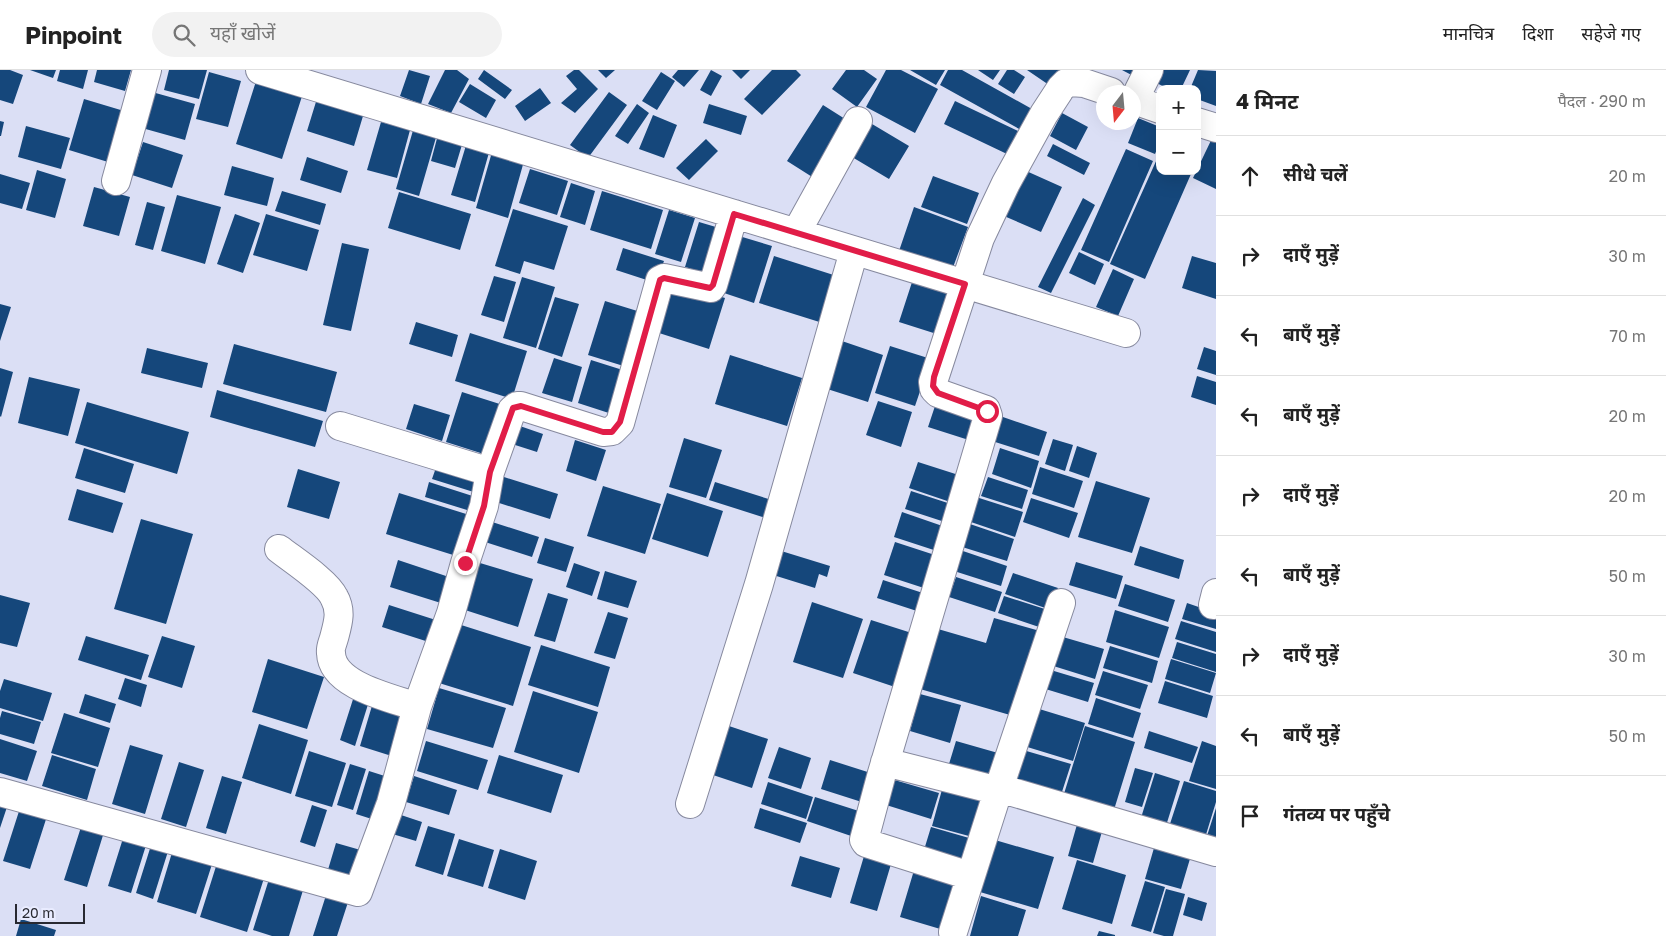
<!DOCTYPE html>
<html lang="hi">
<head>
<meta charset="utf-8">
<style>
  :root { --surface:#fff; --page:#f2f2f2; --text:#222; --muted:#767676; --line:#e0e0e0 }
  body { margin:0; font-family:"Golos Text","Noto Sans Devanagari",sans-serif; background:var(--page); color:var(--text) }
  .controls { position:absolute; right:15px; top:15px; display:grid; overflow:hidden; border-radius:10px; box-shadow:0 5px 20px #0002 }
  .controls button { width:45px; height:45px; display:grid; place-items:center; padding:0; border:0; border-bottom:1px solid var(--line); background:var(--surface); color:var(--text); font:25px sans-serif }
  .compass { position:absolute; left:1096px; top:15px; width:45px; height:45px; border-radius:50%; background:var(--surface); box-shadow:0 5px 20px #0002; rotate:196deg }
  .scale { position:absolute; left:15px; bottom:12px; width:70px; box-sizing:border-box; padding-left:5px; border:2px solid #282931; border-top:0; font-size:14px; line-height:18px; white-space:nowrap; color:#282931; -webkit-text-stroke:4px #e9ecff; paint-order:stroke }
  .stop { position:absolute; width:15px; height:15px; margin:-11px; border:4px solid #e11d48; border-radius:50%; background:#fff }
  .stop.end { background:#e11d48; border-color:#fff; box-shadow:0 1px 5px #0008 }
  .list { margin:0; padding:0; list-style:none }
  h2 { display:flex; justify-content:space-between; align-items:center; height:65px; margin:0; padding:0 20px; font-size:21px }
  h2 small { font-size:16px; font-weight:400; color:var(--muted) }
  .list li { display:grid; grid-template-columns:32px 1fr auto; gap:15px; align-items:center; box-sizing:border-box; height:80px; padding:0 20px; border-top:1px solid var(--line) }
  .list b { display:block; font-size:19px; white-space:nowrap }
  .list em { font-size:16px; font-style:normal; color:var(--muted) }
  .icon { flex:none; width:28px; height:28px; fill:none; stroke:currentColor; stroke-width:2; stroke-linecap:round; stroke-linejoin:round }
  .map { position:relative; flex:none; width:1216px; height:866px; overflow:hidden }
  header { display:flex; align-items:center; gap:30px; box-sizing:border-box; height:70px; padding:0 25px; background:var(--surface); border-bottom:1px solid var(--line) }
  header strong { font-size:24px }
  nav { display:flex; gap:28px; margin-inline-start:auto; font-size:18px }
  .search { width:350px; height:45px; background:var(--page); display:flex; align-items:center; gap:12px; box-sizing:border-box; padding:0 18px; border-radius:28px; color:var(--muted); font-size:19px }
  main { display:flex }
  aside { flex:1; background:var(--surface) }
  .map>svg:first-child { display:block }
  .building { fill:#15477b }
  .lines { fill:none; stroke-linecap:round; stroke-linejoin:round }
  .minor-casing { stroke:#86899e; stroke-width:30 }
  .minor { stroke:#fff; stroke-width:28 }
  .route { stroke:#e11d48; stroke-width:6 }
</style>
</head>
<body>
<header>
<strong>Pinpoint</strong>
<div class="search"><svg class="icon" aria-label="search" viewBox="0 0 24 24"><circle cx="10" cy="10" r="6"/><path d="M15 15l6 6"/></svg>यहाँ खोजें</div>
<nav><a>मानचित्र</a><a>दिशा</a><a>सहेजे गए</a></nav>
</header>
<main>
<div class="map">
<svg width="1216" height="866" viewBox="0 0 1216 866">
  <rect width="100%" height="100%" fill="#dbdff5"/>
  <path class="building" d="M0,0H10L23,5L13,34L0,30Z
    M30,0H56L53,8Z
    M60,0H88L83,19L57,11Z
    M97,0H131L125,21L94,12Z
    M169,0H207L199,29L164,20Z
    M409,0L430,6L421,34L400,26Z
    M445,0H457L469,9L451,43L428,34Z
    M484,0L512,20L505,29L478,9Z
    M574,0H579L598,19L575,43L561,33L577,19L566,6Z
    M598,0H615L606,8Z
    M678,0H699L684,17L672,7Z
    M711,0L722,6L711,26L700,20Z
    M732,0H750L741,9Z
    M772,0H796L801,5L762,45L744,29Z
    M846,0H864L877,9L857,37L832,19Z
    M886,0H901L938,19L915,63L866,37Z
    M910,0H945L936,15Z
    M948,0H962L1032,39L1021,60L940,15Z
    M978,0H1000L993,10Z
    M1007,0H1014L1025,7L1014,24L998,14Z
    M1027,0H1060L1049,15Z
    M1122,0H1146L1141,10Z
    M1152,0H1190L1181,19H1169L1148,9Z
    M1198,0L1216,1V36L1197,29V19H1190Z
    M209,2L241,11L228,57L196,49Z
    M661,2L675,11L657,40L642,31Z
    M258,5L304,20L282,89L236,74Z
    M470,14L496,30L486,48L459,32Z
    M540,18L551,33L525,51L515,36Z
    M152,22L195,34L185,70L142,58Z
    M319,22L366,36L354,76L307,61Z
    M609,22L627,35L588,88L570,75Z
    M84,29L124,41L108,92L69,80Z
    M955,31L1018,61L1007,84L944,54Z
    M637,34L649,43L628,74L615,66Z
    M709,34L747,46L741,65L703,53Z
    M823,35L853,54L817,110L787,91Z
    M1062,43L1088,57L1076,80L1050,66Z
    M653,45L677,55L664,88L639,79Z
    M1138,48L1160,57V72L1155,84L1128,73Z
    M0,51L4,52L1,66H0Z
    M867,51L909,76L889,109L847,84Z
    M381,52L410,60L397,108L367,100Z
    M26,56L70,68L61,99L18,87Z
    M414,57L437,64L419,126L396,119Z
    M1216,60V119L1193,108Z
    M439,61L464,68L455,98L431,91Z
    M706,69L718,81L689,110L676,98Z
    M143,72L183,85L172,118L132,105Z
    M467,72L490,79L475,132L451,125Z
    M1053,74L1090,93L1084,105L1047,86Z
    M1126,79L1153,91L1109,192L1081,180Z
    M492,82L524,91L508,148L476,138Z
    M307,87L348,101L341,123L300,110Z
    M1157,89L1160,91V101H1184L1191,104L1145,209L1110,194Z
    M232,96L274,108L267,136L224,125Z
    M530,99L568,111L557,145L519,133Z
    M37,100L66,109L55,148L26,140Z
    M1024,100L1062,117L1041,162L1004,146Z
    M0,104L30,113L22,139L0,133Z
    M933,106L979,123L967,154L921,137Z
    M571,113L595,121L585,155L560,147Z
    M94,117L130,127L119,166L83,156Z
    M282,121L326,134L320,155L275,141Z
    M602,121L663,140L651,179L590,160Z
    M399,122L471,144L460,180L388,158Z
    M177,125L221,137L205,194L161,181Z
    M1083,128L1095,135L1051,223L1038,217Z
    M147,132L165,137L153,180L135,175Z
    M914,137L968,157L952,200L899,181Z
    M513,139L568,156L554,200L524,191L520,204L495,196Z
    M669,140L695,148L681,192L655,184Z
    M235,144L260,153L243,203L217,194Z
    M266,144L319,160L307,201L253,185Z
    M699,152L726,160L712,205L685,197Z
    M739,166L772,176L754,233L721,222Z
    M342,173L369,179L351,261L323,255Z
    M623,178L664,191L656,213L616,200Z
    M1079,182L1104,194L1095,215L1069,203Z
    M774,186L843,208L829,255L759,233Z
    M1192,186L1216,193V229L1182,218Z
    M1113,199L1134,209L1118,246L1096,237Z
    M494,206L516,212L504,252L481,245Z
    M914,206L958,220L943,266L899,252Z
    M522,207L555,217L536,278L503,268Z
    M675,212L725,228L709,279L659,263Z
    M555,227L579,234L562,287L538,279Z
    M605,231L647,244L630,298L588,285Z
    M0,234L11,237L0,271Z
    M416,252L458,265L452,287L409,274Z
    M470,263L527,281L512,329L455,311Z
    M836,269L883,285L868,332L821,317Z
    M234,274L337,302L326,342L223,314Z
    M890,276L931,289L915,336L875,323Z
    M1204,277L1216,281V305L1197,299Z
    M147,278L208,293L202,318L141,303Z
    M730,285L802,308L787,356L715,334Z
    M554,288L582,297L572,332L542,323Z
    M591,290L629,302L615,345L578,333Z
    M0,298L13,302L1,347L0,346Z
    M1197,306L1216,312V335L1191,327Z
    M29,307L80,319L68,366L18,353Z
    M217,320L323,351L315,377L210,347Z
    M462,322L506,336L490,386L446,372Z
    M938,327L985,342L975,372L928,357Z
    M878,331L912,342L901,377L866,365Z
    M87,332L189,362L177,404L75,373Z
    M414,334L450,345L442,371L406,359Z
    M1000,346L1047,362L1039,386L992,371Z
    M517,355L543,364L537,382L512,374Z
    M684,368L722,380L706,428L669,417Z
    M1053,369L1073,375L1065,401L1045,394Z
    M575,370L606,380L596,411L566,401Z
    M1077,376L1097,383L1089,408L1069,401Z
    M84,378L134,394L125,423L75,408Z
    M1000,378L1039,391L1031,418L992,404Z
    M438,392L485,407L480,424L432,409Z
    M918,392L968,408L959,435L909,418Z
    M1040,397L1083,411L1074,438L1032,424Z
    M298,399L340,412L329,449L287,437Z
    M504,407L558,424L550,449L496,432Z
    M988,407L1028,420L1022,439L981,426Z
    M1096,411L1150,428L1132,483L1078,467Z
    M429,412L485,430L480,444L425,427Z
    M715,412L775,431L769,449L709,430Z
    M603,416L661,434L645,484L587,466Z
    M77,419L123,433L113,463L68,450Z
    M911,421L960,437L954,455L905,439Z
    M399,423L479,448L466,489L386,464Z
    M667,423L723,441L708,487L652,469Z
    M976,427L1023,442L1015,467L968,451Z
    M1031,428L1078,443L1069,468L1023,452Z
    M902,442L954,460L946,484L894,467Z
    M141,449L193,464L166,554L114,539Z
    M489,451L539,467L532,487L482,471Z
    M967,453L1014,469L1007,491L959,476Z
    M545,468L574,477L566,502L537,493Z
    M895,472L941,487L930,520L884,505Z
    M1140,476L1184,490L1179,509L1134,495Z
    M778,480L830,496L827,507L819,504L815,518L770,504Z
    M960,480L1007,496L1001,516L954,501Z
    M398,490L452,508L444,534L390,517Z
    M1076,492L1123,506L1116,529L1069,515Z
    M480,493L533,509L518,557L465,540Z
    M574,493L600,502L592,526L566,517Z
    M605,501L637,511L628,538L597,529Z
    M1013,503L1058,518L1051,540L1005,524Z
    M956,507L1002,522L995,542L949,527Z
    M883,510L929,525L923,543L877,528Z
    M1125,514L1175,530L1168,552L1118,536Z
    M548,523L568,529L555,572L534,566Z
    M0,525L30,533L17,577L0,573Z
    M1004,526L1051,541L1045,559L998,543Z
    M812,532L863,549L843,608L793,592Z
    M1187,533L1216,543V559L1182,549Z
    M389,535L442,552L435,574L382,557Z
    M1115,540L1169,557L1159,588L1106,572Z
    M608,542L628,548L615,589L594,583Z
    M994,548L1047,563L1017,647L920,619L938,559L986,573Z
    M871,550L921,566L904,620L853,603Z
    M1181,551L1216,562V582L1175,569Z
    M458,554L531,577L513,636L439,613Z
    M1056,565L1104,579L1095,609L1047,594Z
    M86,566L149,585L141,610L78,590Z
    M162,566L195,576L182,618L148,607Z
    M1177,572L1216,584V602L1172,588Z
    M541,575L610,597L598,637L528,615Z
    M1110,576L1158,591L1152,613L1103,598Z
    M268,589L324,607L307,659L252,642Z
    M1171,589L1216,603L1210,623L1165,609Z
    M1044,598L1094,613L1088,632L1039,617Z
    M1103,601L1148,615L1140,639L1095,625Z
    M125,608L147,615L141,637L118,629Z
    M4,609L52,623L43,651L0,638V621Z
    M1165,611L1213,626L1207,648L1158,633Z
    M439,618L506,638L493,678L427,659Z
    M533,621L598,642L579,703L514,682Z
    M355,623L370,628L355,676L340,670Z
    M85,624L116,634L110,653L79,643Z
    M920,624L961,635L950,673L910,661Z
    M1096,628L1141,643L1133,668L1088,654Z
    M374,629L413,641L398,688L360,676Z
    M1036,638L1085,653L1073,691L1024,676Z
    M2,641L41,652L34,674L0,664V648Z
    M64,643L110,658L98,697L51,683Z
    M259,654L308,670L291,724L242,708Z
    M723,654L768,669L752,718L707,703Z
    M1085,656L1135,672L1113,743L1063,727Z
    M1149,661L1198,677L1192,693L1144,678Z
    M0,669L37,681L27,711L0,703Z
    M426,671L488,690L478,720L417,701Z
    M956,671L1005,685L999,708L949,694Z
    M1202,671L1216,676V719L1189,711Z
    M130,675L163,685L145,744L112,734Z
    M779,677L811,688L801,719L768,708Z
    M1023,680L1071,694L1060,728L1012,713Z
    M309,681L346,693L332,737L295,726Z
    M52,685L96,699L87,730L42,716Z
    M499,685L563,705L551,743L487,723Z
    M830,690L877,705L868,734L821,719Z
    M179,692L204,700L186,757L161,749Z
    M350,694L366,699L353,740L337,735Z
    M1135,698L1153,703L1142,737L1125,732Z
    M369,701L391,708L378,751L356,744Z
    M1155,703L1180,711L1165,759L1140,751Z
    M222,706L242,712L226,764L206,758Z
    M414,706L457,720L449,745L406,732Z
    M891,709L939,723L931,749L883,734Z
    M1184,711L1216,721V732L1204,771L1168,760Z
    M768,712L813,727L806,749L761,734Z
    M943,716L991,731L980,769L932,756Z
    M815,727L865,743L857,768L807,751Z
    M0,731L8,734L0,758Z
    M21,735L48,743L30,799L3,791Z
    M312,735L327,740L315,777L300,772Z
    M760,738L807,753L800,773L754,758Z
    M1216,738V772L1206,769Z
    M395,743L422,752L416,771L389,763Z
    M1080,744L1105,751L1093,793L1068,786Z
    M82,754L104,762L87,817L64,810Z
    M428,756L455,764L443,805L415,796Z
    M931,757L976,770L969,793L924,780Z
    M125,762L148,769L131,823L108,816Z
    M153,769L170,775L153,829L136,823Z
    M459,769L494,780L483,817L447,806Z
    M995,770L1054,787L1038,839L980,822Z
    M1156,771L1192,782L1181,819L1145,809Z
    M336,773L364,781L354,812L327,803Z
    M174,776L214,788L196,844L157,832Z
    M867,776L894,784L877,841L850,833Z
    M500,779L537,791L525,830L488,818Z
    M800,786L840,798L831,828L791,816Z
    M218,790L265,805L247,862L200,847Z
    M1077,790L1126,805L1112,854L1062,839Z
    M915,797L962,811L947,861L900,847Z
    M270,806L304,817L289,866H272L253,860Z
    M1145,811L1165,817L1151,862L1131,856Z
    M328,819L350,826L337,866H313Z
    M1166,819L1185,824L1173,866H1164L1153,863Z
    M981,826L1026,840L1018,866H970Z
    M1188,827L1207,833L1202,851L1183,845Z
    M21,849L56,860L54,866H16Z
    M1099,861L1115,865V866H1097Z"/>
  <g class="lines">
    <g class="minor-casing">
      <path id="minor" d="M260,0L1126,263
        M1149,0L1134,30L1160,39
        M1197,52L1216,58
        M116,111L147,0
        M796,163L858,51
        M340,356L490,402
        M279,479C293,490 327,512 334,527C342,541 338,553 334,568C333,572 330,578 331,583C332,616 392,628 417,637
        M1213,535L1216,523
        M885,692L999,721
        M999,718L1216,782
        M0,722L358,822L391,733L417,637L451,543L465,493L484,436L490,402L512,340L517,336H521L603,362L612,361L620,353L660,210L664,208L711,218L713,215L734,144
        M690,734L759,514L854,181
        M970,806L866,773L864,770L882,703L988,346L986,340L938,323L934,319L933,312L980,168L1006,113L1044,44L1061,18L1066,13L1070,12L1084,13L1111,22
        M953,862L999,718L1061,533"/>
    </g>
    <use href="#minor" class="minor"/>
  </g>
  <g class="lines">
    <path class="route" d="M465,493L484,436L490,402L513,338L521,336L603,362H612L620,352L660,210L664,208L710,218L713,215L734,144L965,214L934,307L933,316L938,323L987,341"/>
  </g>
</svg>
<div class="controls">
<button>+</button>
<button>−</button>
</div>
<svg class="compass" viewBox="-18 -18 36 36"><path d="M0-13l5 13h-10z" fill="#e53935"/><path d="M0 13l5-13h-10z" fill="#767676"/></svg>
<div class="scale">20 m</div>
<div class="stop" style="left:987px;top:341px"></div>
<div class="stop end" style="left:465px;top:493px"></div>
</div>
<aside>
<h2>4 मिनट<small>पैदल · 290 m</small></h2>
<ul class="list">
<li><svg class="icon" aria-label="ahead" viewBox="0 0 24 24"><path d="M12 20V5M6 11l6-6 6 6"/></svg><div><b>सीधे चलें</b></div><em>20 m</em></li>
<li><svg class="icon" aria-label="right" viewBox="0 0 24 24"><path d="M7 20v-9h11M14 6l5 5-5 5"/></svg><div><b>दाएँ मुड़ें</b></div><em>30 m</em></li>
<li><svg class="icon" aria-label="left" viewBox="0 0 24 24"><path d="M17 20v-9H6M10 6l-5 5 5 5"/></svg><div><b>बाएँ मुड़ें</b></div><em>70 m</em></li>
<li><svg class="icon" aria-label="left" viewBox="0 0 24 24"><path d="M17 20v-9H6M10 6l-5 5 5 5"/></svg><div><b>बाएँ मुड़ें</b></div><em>20 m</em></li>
<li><svg class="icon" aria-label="right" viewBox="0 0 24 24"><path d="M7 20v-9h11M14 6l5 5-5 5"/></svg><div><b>दाएँ मुड़ें</b></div><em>20 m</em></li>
<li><svg class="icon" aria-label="left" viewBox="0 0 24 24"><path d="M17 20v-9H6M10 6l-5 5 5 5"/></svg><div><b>बाएँ मुड़ें</b></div><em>50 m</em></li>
<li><svg class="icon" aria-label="right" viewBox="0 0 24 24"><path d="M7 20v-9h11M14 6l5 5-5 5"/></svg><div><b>दाएँ मुड़ें</b></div><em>30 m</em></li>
<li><svg class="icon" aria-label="left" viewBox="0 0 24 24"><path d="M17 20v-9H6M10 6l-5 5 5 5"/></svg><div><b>बाएँ मुड़ें</b></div><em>50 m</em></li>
<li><svg class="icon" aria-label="arrive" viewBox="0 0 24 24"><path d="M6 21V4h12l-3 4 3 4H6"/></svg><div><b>गंतव्य पर पहुँचे</b></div></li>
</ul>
</aside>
</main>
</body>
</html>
